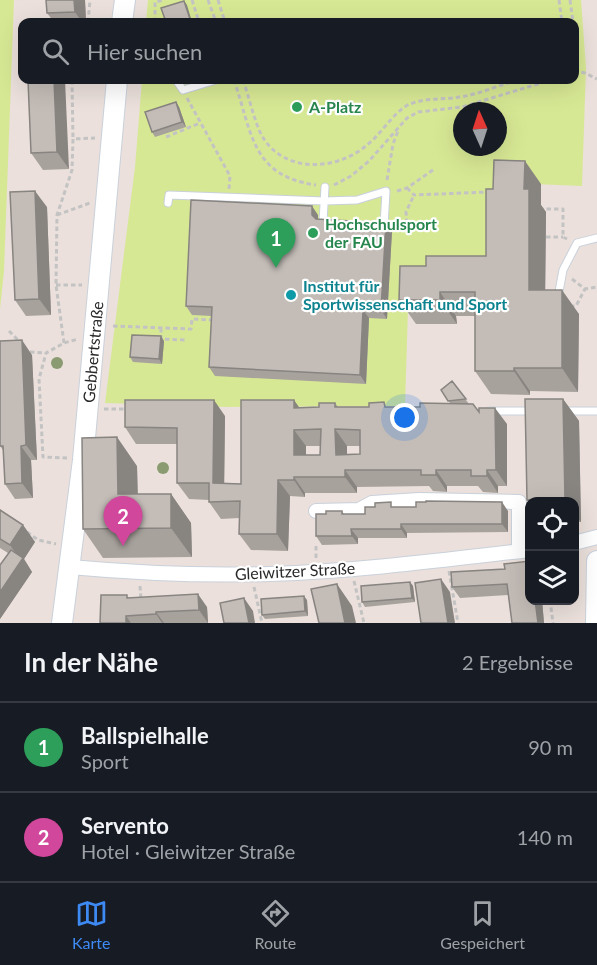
<!DOCTYPE html>
<html lang="de">
<head>
<meta charset="utf-8">
<style>
  :root { --surface:#171b24; --page:#20242c; --text:#f1f3f6; --muted:#9ea1a6; --line:#363941; --accent:#3e8af5 }
  body { margin:0; font-family:Lato,sans-serif; background:var(--page); color:var(--text) }
  .controls { position:absolute; right:18px; bottom:18px; display:grid; overflow:hidden; border-radius:12px; box-shadow:0 6px 24px #0002 }
  .controls button { width:54px; height:54px; display:grid; place-items:center; padding:0; border:0; border-bottom:2px solid var(--line); background:var(--surface); color:var(--text); font:30px sans-serif }
  .compass { position:absolute; left:453px; top:102px; width:54px; height:54px; border-radius:50%; background:var(--surface); box-shadow:0 6px 24px #0002; rotate:357deg }
  .you { position:absolute; left:405px; top:418px; width:21px; height:21px; margin:-15px; border:4px solid #fff; border-radius:50%; background:#1a73e8; box-shadow:0 0 0 9px #1a73e833 }
  .badge { display:grid; place-items:center; width:39px; height:39px; border-radius:50%; background:var(--accent); color:#fff; font-size:20px; font-weight:700 }
  .pin { position:absolute; translate:-50% -50px; filter:drop-shadow(0 2px 3px #0008) }
  .pin::after { content:''; position:absolute; top:32px; width:21px; height:18px; background:inherit; clip-path:polygon(0 0,100% 0,50% 100%) }
  .list { margin:0; padding:0; list-style:none }
  h2 { display:flex; justify-content:space-between; align-items:center; height:78px; margin:0; padding:0 24px; font-size:26px }
  h2 small { font-size:20px; font-weight:400; color:var(--muted) }
  .list li { display:grid; grid-template-columns:39px 1fr auto; gap:18px; align-items:center; box-sizing:border-box; height:90px; padding:0 24px; border-top:2px solid var(--line) }
  .list b { display:block; font-size:22px; white-space:nowrap }
  .list p { margin:0; font-size:20px; white-space:nowrap; color:var(--muted) }
  .list em { font-size:20px; font-style:normal; color:var(--muted) }
  .icon { flex:none; width:33px; height:33px; fill:none; stroke:currentColor; stroke-width:2; stroke-linecap:round; stroke-linejoin:round }
  .map { position:relative; flex:none; width:597px; height:623px; overflow:hidden }
  .search { position:absolute; background:var(--surface); box-shadow:0 6px 24px #0002; left:18px; right:18px; top:18px; height:66px; display:flex; align-items:center; gap:15px; box-sizing:border-box; padding:0 21px; border-radius:12px; color:var(--muted); font-size:22px }
  .sheet { height:258px; background:var(--surface) }
  nav { display:flex; justify-content:space-around; align-items:center; box-sizing:border-box; height:84px; border-top:2px solid var(--line); background:var(--surface); font-size:16px; color:var(--muted) }
  nav a { display:grid; justify-items:center; gap:3px }
  nav .on { color:var(--accent) }
  .map>svg:first-child { display:block }
  .pitch { fill:#d7e894; fill-rule:evenodd }
  .lines { fill:none; stroke-linecap:round; stroke-linejoin:round }
  .lane-casing { stroke:#c9d1db; stroke-width:9 }
  .street-casing { stroke:#c9d1db; stroke-width:16 }
  .secondary-casing { stroke:#c9d1db; stroke-width:22 }
  .path { stroke:#c3c3c3; stroke-width:3; stroke-dasharray:4.5 3; stroke-linecap:butt }
  .lane { stroke:#fff; stroke-width:7 }
  .street { stroke:#fff; stroke-width:14 }
  .secondary { stroke:#fff; stroke-width:20 }
  .tree { fill:#8a9b71 }
  .wall { fill:#a8a29d; fill-rule:evenodd }
  .shaded-wall { fill:#888480 }
  .building { fill:#c3bcb7; stroke:#888480; stroke-width:1.5; fill-rule:evenodd }
  .leisure-dot { fill:#2e9e5b; stroke:#fff; stroke-width:2 }
  .culture-dot { fill:#0f9aa8; stroke:#fff; stroke-width:2 }
  .labels { text-anchor:middle; stroke-width:4.5; stroke-linejoin:round; paint-order:stroke }
  .leisure-label { font-size:16px; font-weight:bold; fill:#27864d; stroke:#fff; text-anchor:start }
  .culture-label { font-size:16px; font-weight:bold; fill:#0d838f; stroke:#fff; text-anchor:start }
  .street-label { font-size:16px; fill:#292929; stroke:#fff }
</style>
</head>
<body>
<div class="map">
<svg width="597" height="623" viewBox="0 0 597 623">
  <rect width="100%" height="100%" fill="#ebe0db"/>
  <path class="pitch" d="M0,0H14L4,271L0,309Z
    M148,0H581L586,68L582,186L510,183L500,275L409,276L405,406L229,407L105,403L135,167L142,80H574V22H146ZM462,111H498V147H462Z"/>
  <g class="lines">
    <g class="lane-casing">
      <path id="lane" d="M176,80L183,90L216,80
        M325,187L323,222L329,223
        M168,203L169,195L324,201L357,200L386,191L384,226L379,225
        M558,297L563,270L577,243L597,238
        M489,411H534
        M564,411H597"/>
    </g>
    <g class="street-casing">
      <path id="street" d="M316,511L359,510L372,503L419,500L519,502V551
        M574,543L597,537
        M70,567C136,573 203,576 270,574C357,571 443,560 530,550"/>
    </g>
    <g class="secondary-casing">
      <path id="secondary" d="M122,22L125,0
        M62,623L83,460L117,80
        M596,623L597,561"/>
    </g>
    <path class="path" d="M192,0L199,22
      M208,0L216,22
      M218,0L225,22
      M559,0L562,22
      M570,0L573,22
      M88,22L90,0
      M155,22V2L165,0
      M574,34V63
      M574,71L585,73L597,79
      M72,80L73,139
      M234,80C252,132 251,176 316,185
      M243,80C249,97 253,116 260,132C280,174 336,172 367,145C381,134 391,116 406,106C422,97 443,100 460,97C480,94 499,85 518,80
      M187,98L230,176L229,189
      M166,137L200,123
      M387,180L393,144L398,131
      M334,185L351,176L369,161L407,118L418,112L462,107L551,80
      M407,188L414,195L488,192
      M397,191L407,188L433,170
      M539,209H563V237L567,239
      M57,215L90,203
      M407,223L406,212L414,195
      M546,237H563
      M572,279L585,289L597,287
      M56,285H82
      M570,306H576L585,289
      M113,326L191,329L192,319L213,320
      M161,328V339L185,340
      M9,331L21,343
      M64,343L56,285L57,215L72,170L73,139L95,138
      M30,352L46,353
      M104,409H127
      M67,458L43,457L39,379L46,353L64,343L78,339
      M27,532L38,540L56,544
      M316,558V544
      M449,571L458,623
      M354,581L364,623
      M140,586L141,600
      M254,587L262,623
      M550,600L553,623"/>
    <use href="#lane" class="lane"/>
    <use href="#street" class="street"/>
    <use href="#secondary" class="secondary"/>
  </g>
  <g class="tree">
    <circle cx="57" cy="363" r="6"/>
    <circle cx="163" cy="468" r="6"/>
  </g>
  <path class="wall" d="M46,0H85L86,22H54L47,13Z
    M28,80L69,169L43,170L31,153Z
    M184,80H198L187,83Z
    M176,102L179,107L186,127L155,137L152,132Z
    M541,184V205L546,212L545,290L579,314L578,392L530,391V395L491,394L475,371V316H456L457,324H416L399,300L486,256L493,189Z
    M47,207L51,315L26,316L15,300Z
    M318,215V219L392,231L387,319L369,318L366,384L215,376L209,367L212,316L192,315L186,306Z
    M164,341L162,364L133,362L130,357Z
    M32,355L37,460H31L33,498L15,499L5,484L3,450L0,446Z
    M452,381L469,404L479,412L507,424V486H498V493L483,492L478,486H447V492L433,491L429,486L357,487V493H305V497L290,496L288,551L251,550L239,534V518L221,519L209,502V500L189,499L177,483V444H136L125,427L225,416L224,483L241,484L299,407H319L335,403L338,407H420L450,403L441,390ZM306,446H320V455H306ZM347,446H360V454L347,455Z
    M563,399L579,421L581,522H574V501H530V504L527,500Z
    M137,466L138,494H171L191,523L192,557L103,558L83,529Z
    M394,507L508,511V532L407,533V538H358V544L322,545L316,536L326,514L342,511L344,514H365Z
    M0,510L23,525L35,542L24,559L32,572L0,619V565L8,553L0,548Z
    M505,569L542,600L544,623H512L508,595L460,598L452,587Z
    M410,582L413,586L415,602L365,607L362,602Z
    M129,598L207,607L208,623H100Z
    M307,600L308,616L265,619L262,615Z"/>
  <path class="shaded-wall" d="M74,0H85L86,22H82L75,12Z
    M184,1L187,5L192,22H191Z
    M54,80H65L69,169L57,152Z
    M176,102L179,107L186,127L182,122Z
    M525,161L541,184V205L546,212L545,313L529,290L524,189Z
    M35,191L47,207L51,315L39,299Z
    M312,206L318,215V224L312,215Z
    M386,223L392,231L387,319L381,310Z
    M562,290L579,314L578,392L562,368Z
    M440,292L456,316L457,324L440,300Z
    M363,310L369,318L366,384L360,375Z
    M161,336L164,341L162,364L159,359Z
    M22,340L32,355L37,460L26,445Z
    M514,368L530,391V395L514,371Z
    M563,399L579,421L581,522L574,513V501H566L565,499Z
    M214,400L225,416L224,500L213,483Z
    M294,400L306,417L294,408Z
    M495,408L507,424V486L496,470Z
    M335,429L347,446V471L336,455Z
    M294,430L306,446V471L294,455Z
    M117,437L137,466L138,523L118,494Z
    M21,446L31,460L33,498L22,483Z
    M345,470L357,487V493L345,477Z
    M436,470L447,486V492L436,475Z
    M487,470L498,486V493L487,476Z
    M294,477L305,493V497L294,480Z
    M278,480L290,496L288,551L277,534Z
    M171,494L191,523L192,557L171,528Z
    M502,502L508,511V532L502,524Z
    M401,524L407,533V538L401,529Z
    M23,525L35,542L24,559L32,572L0,619V592L21,561L10,545Z
    M351,529L358,538V544L352,536Z
    M441,579L450,592L455,623H448Z
    M410,582L413,586L415,602L412,598Z
    M337,584L352,606L356,623H345Z
    M198,594L207,607L208,623L199,610Z
    M304,596L307,600L308,616L305,611Z
    M244,598L253,611L255,623H249Z
    M535,600H542L544,623H538Z
    M156,612L164,623H162L156,614Z
    M126,616L131,623H126Z"/>
  <path class="building" d="M46,0H74L75,12L47,13Z
    M184,1L191,22H166L161,8Z
    M28,80H54L57,152L31,153Z
    M176,102L182,122L152,132L145,112Z
    M494,160L525,161L524,189H529V290H562V368H514V371H475V292H440V300H399L400,266H426V256H486V189H493Z
    M35,191L39,299L15,300L10,192Z
    M191,200L312,206V215L316,219L386,223L381,310H363L360,375L209,367L212,307L186,306Z
    M132,335L161,336L159,359L130,357Z
    M22,340L26,445L21,446L22,483L5,484L3,446H0V341Z
    M452,381L466,399L448,401L441,390Z
    M525,399H563L565,499L527,500Z
    M125,400H214L213,483L241,484V400H294V408L319,407V403H335V407H369V403L384,402L385,407H420V403L473,404L479,412V408H495L496,470H487V476H471V470H436V475H421V470H345V477H294V480H278L277,534H239L240,501L209,502V483H177V428L125,427ZM321,429L320,455H294V430ZM335,429L360,430V454L336,455Z
    M117,437L118,494H171V528L83,529L82,438Z
    M426,501L502,502V524H401V529H351L352,536H316V514H326V511H342V514H365V507H375V503L391,502V507H416V502H426Z
    M0,510L23,525L10,545L0,539Z
    M11,550L23,558L0,592V565Z
    M530,561V600H535L538,623H512L507,584L452,587L451,572L505,569L504,564Z
    M441,579L448,623H421L415,583Z
    M410,582L412,598L362,602L361,586Z
    M337,584L345,623H319L311,589Z
    M198,594L199,610L156,612V614L126,616V623H100L101,595H127V598Z
    M304,596L305,611L262,615L261,599Z
    M244,598L249,623H224L220,603Z"/>
  <g class="leisure-dot">
    <circle cx="297" cy="107" r="6"/>
    <circle cx="313" cy="233" r="6"/>
  </g>
  <circle class="culture-dot" cx="291" cy="295" r="6"/>
  <g class="labels">
    <g class="leisure-label">
      <text x="309" y="113">A-Platz</text>
      <text x="325" y="230">Hochschulsport<tspan x="325" dy="18">der FAU</tspan></text>
    </g>
    <g class="culture-label">
      <text x="303" y="292">Institut für<tspan x="303" dy="18">Sportwissenschaft und Sport</tspan></text>
    </g>
    <g class="street-label">
      <text transform="translate(93 352) rotate(-85)" y="6">Gebbertstraße</text>
      <text transform="translate(295 571) rotate(-3)" y="6">Gleiwitzer Straße</text>
    </g>
  </g>
</svg>
<div class="controls">
<button><svg class="icon" aria-label="locate" viewBox="0 0 24 24"><circle cx="12" cy="12" r="6"/><path d="M12 2v4M12 18v4M2 12h4M18 12h4"/></svg></button>
<button><svg class="icon" aria-label="layers" viewBox="0 0 24 24"><path d="M12 4l9 5-9 5-9-5zM3 14l9 5 9-5"/></svg></button>
</div>
<svg class="compass" viewBox="-18 -18 36 36"><path d="M0-13l5 13h-10z" fill="#e53935"/><path d="M0 13l5-13h-10z" fill="#9ea1a6"/></svg>
<div class="you"></div>
<div class="pin badge" style="left:276px;top:268px;background:#2e9e5b">1</div>
<div class="pin badge" style="left:123px;top:546px;background:#d1479c">2</div>
<div class="search"><svg class="icon" aria-label="search" viewBox="0 0 24 24"><circle cx="10" cy="10" r="6"/><path d="M15 15l6 6"/></svg>Hier suchen</div>
</div>
<section class="sheet">
<h2>In der Nähe<small>2 Ergebnisse</small></h2>
<ul class="list">
<li><span class="badge" style="background:#2e9e5b">1</span><div><b>Ballspielhalle</b><p>Sport</p></div><em>90 m</em></li>
<li><span class="badge" style="background:#d1479c">2</span><div><b>Servento</b><p>Hotel · Gleiwitzer Straße</p></div><em>140 m</em></li>
</ul>
</section>
<nav>
<a class="on"><svg class="icon" aria-label="map" viewBox="0 0 24 24"><path d="M3 6l6-2 6 2 6-2v14l-6 2-6-2-6 2zM9 4v14M15 6v14"/></svg>Karte</a>
<a><svg class="icon" aria-label="directions" viewBox="0 0 24 24"><path d="M12 3l9 9-9 9-9-9zM9 14v-3h6M13 9l2 2-2 2"/></svg>Route</a>
<a><svg class="icon" aria-label="saved" viewBox="0 0 24 24"><path d="M7 4h10v16l-5-4-5 4z"/></svg>Gespeichert</a>
</nav>
</body>
</html>
